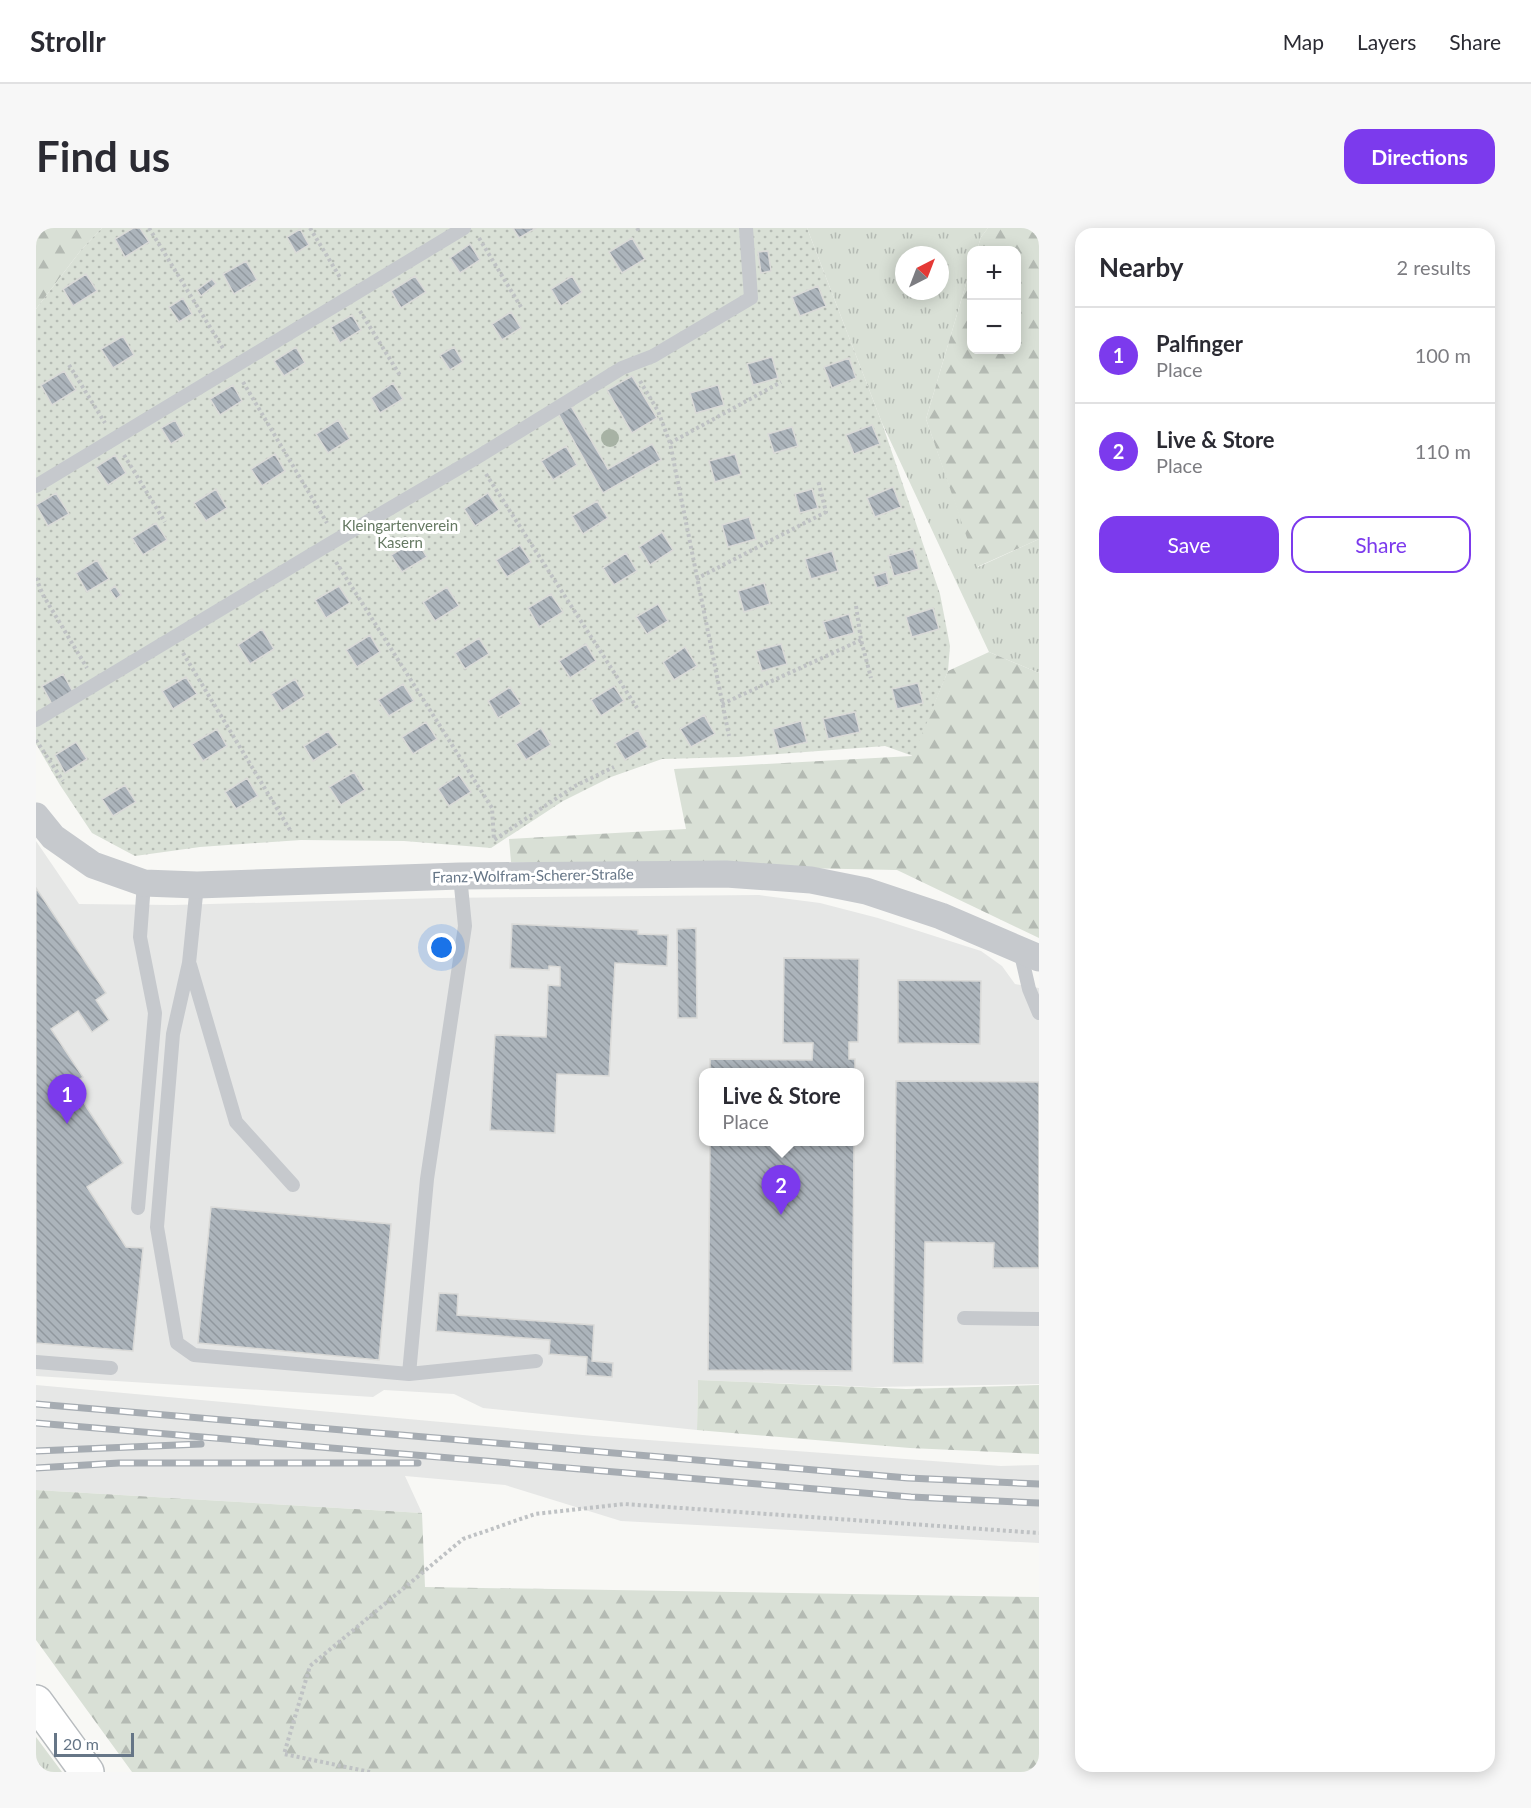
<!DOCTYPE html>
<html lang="en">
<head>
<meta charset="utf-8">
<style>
  :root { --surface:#fff; --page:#f7f7f7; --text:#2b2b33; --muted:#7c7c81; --line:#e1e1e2; --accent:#7c3aed }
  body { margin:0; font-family:Lato,sans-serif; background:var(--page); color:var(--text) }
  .controls { position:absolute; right:18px; top:18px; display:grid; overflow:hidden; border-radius:12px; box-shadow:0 3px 15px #0003 }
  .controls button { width:54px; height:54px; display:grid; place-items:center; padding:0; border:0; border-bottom:2px solid var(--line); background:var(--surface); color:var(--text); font:30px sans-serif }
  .compass { position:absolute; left:859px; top:18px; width:54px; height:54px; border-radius:50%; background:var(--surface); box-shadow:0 3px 15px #0003; rotate:42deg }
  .scale { position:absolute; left:18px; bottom:15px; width:80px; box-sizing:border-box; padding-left:6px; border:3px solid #667687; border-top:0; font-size:16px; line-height:21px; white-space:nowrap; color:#667687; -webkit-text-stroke:4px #fff; paint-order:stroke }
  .you { position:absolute; left:406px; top:720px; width:21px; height:21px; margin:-15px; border:4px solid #fff; border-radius:50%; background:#1a73e8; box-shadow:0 0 0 9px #1a73e833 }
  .badge { display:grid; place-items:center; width:39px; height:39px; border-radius:50%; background:var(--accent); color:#fff; font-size:20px; font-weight:700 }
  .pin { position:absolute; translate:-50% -50px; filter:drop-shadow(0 2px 3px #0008) }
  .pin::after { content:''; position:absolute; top:32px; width:21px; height:18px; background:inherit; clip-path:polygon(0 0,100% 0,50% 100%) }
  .popup { position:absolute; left:663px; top:840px; width:165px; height:78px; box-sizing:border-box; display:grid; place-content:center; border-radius:12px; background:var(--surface); filter:drop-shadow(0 2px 4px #0005); font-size:20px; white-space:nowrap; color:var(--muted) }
  .popup b { font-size:22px; color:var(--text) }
  .popup::after { content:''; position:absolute; left:50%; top:100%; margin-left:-12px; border:12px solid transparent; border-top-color:var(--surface) }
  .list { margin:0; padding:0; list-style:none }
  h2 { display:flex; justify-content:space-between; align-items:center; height:78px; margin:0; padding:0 24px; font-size:26px }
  h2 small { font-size:20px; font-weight:400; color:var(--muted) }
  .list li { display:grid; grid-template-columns:39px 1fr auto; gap:18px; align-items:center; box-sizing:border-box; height:96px; padding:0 24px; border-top:2px solid var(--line) }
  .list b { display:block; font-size:22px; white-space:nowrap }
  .list p { margin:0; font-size:20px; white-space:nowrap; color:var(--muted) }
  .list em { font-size:20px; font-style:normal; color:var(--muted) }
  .actions { display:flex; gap:12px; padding:18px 24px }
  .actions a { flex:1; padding:14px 0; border:2px solid var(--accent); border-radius:18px; text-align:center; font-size:21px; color:var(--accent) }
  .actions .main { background:var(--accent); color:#fff }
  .map { position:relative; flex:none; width:1003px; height:1544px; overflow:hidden; border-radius:18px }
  header { display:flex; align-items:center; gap:36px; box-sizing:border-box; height:84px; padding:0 30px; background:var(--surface); border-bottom:2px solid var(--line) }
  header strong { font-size:28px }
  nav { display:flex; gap:33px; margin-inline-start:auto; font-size:21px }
  .intro { display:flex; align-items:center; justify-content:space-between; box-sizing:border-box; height:144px; padding:0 36px }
  h1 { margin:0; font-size:42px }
  .button { padding:15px 27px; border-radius:18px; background:var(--accent); color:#fff; font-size:21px; font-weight:700 }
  main { display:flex; gap:36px; padding:0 36px }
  aside { flex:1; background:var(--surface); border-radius:18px; box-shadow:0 3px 15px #0003 }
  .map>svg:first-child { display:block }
  .built { fill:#e6e7e6; fill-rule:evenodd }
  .grass { fill:url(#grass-tufts); fill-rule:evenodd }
  .forest { fill:url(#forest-firs) }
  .garden { fill:url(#garden-dots) }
  .building { fill:url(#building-back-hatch); stroke:#dadad8; stroke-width:1.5 }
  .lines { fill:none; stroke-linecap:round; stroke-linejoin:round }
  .highway-casing { stroke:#b8bcbf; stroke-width:36 }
  .path { stroke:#bfc2c4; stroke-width:4; stroke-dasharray:3 3; stroke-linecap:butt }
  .lane { stroke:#c6c9cd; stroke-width:14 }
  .street { stroke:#c6c9cd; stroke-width:27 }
  .highway { stroke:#fff; stroke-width:33 }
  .rail-casing { stroke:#a6acb2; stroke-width:7 }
  .rail { stroke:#fff; stroke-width:4.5; stroke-dasharray:14; stroke-linecap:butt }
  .tree { fill:#a7b2a4 }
  .labels { text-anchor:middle; stroke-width:6; stroke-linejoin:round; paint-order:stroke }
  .park-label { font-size:15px; fill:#657962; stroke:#fff }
  .street-label { font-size:15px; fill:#667687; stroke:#fff }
</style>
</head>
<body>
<header>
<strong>Strollr</strong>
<nav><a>Map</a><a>Layers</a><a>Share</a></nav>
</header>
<div class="intro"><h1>Find us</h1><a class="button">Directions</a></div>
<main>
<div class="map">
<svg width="1003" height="1544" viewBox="0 0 1003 1544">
  <defs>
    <pattern id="grass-tufts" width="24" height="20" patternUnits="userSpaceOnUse" patternTransform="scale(1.5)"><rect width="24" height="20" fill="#d9e0d6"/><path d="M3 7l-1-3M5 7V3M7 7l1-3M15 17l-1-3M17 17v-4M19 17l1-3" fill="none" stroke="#b4bab3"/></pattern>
    <pattern id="forest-firs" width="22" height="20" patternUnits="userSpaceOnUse" patternTransform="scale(1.5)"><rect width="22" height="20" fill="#d9e0d6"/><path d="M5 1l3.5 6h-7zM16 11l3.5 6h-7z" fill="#b4bab3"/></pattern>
    <pattern id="garden-dots" width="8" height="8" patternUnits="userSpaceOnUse" patternTransform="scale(1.5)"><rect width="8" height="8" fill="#d9e0d6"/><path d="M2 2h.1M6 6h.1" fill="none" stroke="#b4bab3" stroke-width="1.8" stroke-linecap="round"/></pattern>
    <pattern id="building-back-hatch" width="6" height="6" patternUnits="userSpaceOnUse" patternTransform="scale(1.5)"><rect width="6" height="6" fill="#acb4bb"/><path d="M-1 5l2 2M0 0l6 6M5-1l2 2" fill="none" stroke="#90979e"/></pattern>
  </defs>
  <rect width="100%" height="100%" fill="#f8f8f5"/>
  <path class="built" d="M0,613L43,676L137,677L404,670L723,667L784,675L842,690L945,723L966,738L979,756L1003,760V1156L836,1159L662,1152L661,1202L447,1180L418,1166L348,1162L337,1169L0,1148ZM667,844H823V914H667Z
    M0,1157L558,1208L965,1238L1003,1237V1315L585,1293L469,1257L369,1248L386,1285L0,1262Z"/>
  <path class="grass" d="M771,0H952L945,9L941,22H936L935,39L890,191L942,339L1003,311V445L953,424L846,195ZM868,27H904V63H868Z
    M0,1509L26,1544H9L0,1532Z"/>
  <path class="forest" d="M0,0H66L45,22L0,81Z
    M952,0H1003V311L941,339L890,191L935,39L936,122H980V22H941L945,9Z
    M953,424L1003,445V710L861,642L475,634L473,611L650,601L638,541L876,528L912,443Z
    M662,1152L870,1161L1003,1157V1226L874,1220L661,1202Z
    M0,1262L386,1285L389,1359L1003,1369V1544H96L0,1412Z"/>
  <path class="garden" d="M66,0H771L846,195L904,366L914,418L912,443L877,528L849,518L702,529L626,531L575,549L527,573L455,620L368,613L265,612L164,619L99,628L56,605L24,557L0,516V81L45,22Z"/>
  <path class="building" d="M97,0H104L113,14L89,29L79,11Z
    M477,0H500L483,10Z
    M264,1L273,17L260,25L251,9Z
    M596,10L609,31L586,45L573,24Z
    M434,16L444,32L424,45L414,30Z
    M732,23L735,43L725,45L722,24Z
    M210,33L221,52L198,66L187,46Z
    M50,46L61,63L37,78L27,61Z
    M379,48L390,64L365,80L355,63Z
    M536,48L546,64L525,78L515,61Z
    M176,51L180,56L165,68L161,62Z
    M782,58L790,78L764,88L756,69Z
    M147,70L156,86L143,94L133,79Z
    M475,84L485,100L466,112L456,96Z
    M316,87L325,102L304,115L295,99Z
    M87,108L98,127L77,140L65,121Z
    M260,119L269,135L248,148L238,133Z
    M418,119L427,134L414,142L404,127Z
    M736,129L742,150L717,157L711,136Z
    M813,130L820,150L796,160L788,139Z
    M28,143L40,162L16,177L5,157Z
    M596,148L621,190L596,205L571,162Z
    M357,155L367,171L344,185L335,170Z
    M197,157L206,173L184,187L174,171Z
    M682,157L688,177L660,185L654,165Z
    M535,178L572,241L616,216L625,232L567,265L522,185Z
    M139,192L148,208L135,216L125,200Z
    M302,192L314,211L292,225L280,206Z
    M836,197L844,216L818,226L810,207Z
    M756,199L762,218L738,225L732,206Z
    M530,218L541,237L517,252L505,233Z
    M239,226L249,243L226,258L215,241Z
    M699,226L705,246L679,254L673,233Z
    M79,227L90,245L72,257L60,239Z
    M857,259L865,279L839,289L831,270Z
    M180,261L191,280L170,293L158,275Z
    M776,261L782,280L764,285L759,266Z
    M20,265L33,286L12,298L0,277Z
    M452,265L463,282L439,298L428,281Z
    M561,273L572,290L547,306L536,288Z
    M713,289L720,311L692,319L686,297Z
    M120,295L131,312L107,327L96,310Z
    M626,304L637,322L614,337L603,319Z
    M380,312L391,329L366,344L355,327Z
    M484,317L495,334L471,349L460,332Z
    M877,321L883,341L858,348L852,328Z
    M796,323L802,343L775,351L769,331Z
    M590,325L601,343L578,357L567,340Z
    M61,332L73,351L51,364L40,345Z
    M850,344L853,356L841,360L837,348Z
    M728,355L734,376L708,384L702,363Z
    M79,358L85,367L80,371L74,362Z
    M303,358L314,375L290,390L279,372Z
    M411,359L423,378L399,393L387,374Z
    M515,366L527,384L503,399L492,380Z
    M622,376L632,393L611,406L600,389Z
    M897,380L903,401L876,409L870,389Z
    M813,386L818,405L793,412L787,394Z
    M226,401L238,421L214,436L202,417Z
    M334,407L344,424L321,439L310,422Z
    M443,410L453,426L429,441L419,425Z
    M550,416L560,433L534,450L523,433Z
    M745,416L751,436L726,443L720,423Z
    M649,419L661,438L638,452L627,434Z
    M27,446L37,464L16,476L6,458Z
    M150,449L161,466L137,481L126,463Z
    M259,451L269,468L246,483L235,466Z
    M882,455L887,475L861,481L856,461Z
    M367,456L378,473L353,488L342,472Z
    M578,458L588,473L565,488L555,472Z
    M474,459L485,476L462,490L452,473Z
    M819,484L824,504L792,511L787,491Z
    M668,487L679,506L655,519L644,501Z
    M765,493L771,514L743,521L737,501Z
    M390,494L401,511L377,526L366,509Z
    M505,500L515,517L490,532L480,516Z
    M181,501L191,518L167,533L156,516Z
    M602,502L612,519L589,532L579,515Z
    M292,503L302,517L277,533L268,518Z
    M40,514L51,531L29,545L19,527Z
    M318,544L329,562L305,577L293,559Z
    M423,547L435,564L413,578L402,561Z
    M211,550L222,568L200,581L189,564Z
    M89,557L100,574L77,588L66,571Z
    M0,660L70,765L60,772L73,792L56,804L42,783L15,801L47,849L36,857L87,935L51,959L90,1019L107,1020L97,1123L0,1115Z
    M476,696L602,702V706L632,707L631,738L579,735L573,848L521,846L519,905L454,902L459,807L510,809L512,757L524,758V739L513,738V742L474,740Z
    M660,700L661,790H642L641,701Z
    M748,730L823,731L822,814H813V831H819V844H674V831L776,832L777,815H747Z
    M862,752L945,753L944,816L862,815Z
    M860,853L1003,854V1040H957L958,1015L889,1014L887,1135H857Z
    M674,914H818L816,1143L672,1142Z
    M175,979L355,996L343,1132L162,1115Z
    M403,1065L422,1066L421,1087L558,1097L556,1133L577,1135L576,1149L550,1147L551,1129L513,1126L514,1112L400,1103Z"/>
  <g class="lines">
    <g class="highway-casing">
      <path id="highway" d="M0,1474L51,1544"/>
    </g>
    <path class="path" d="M113,0L188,122
      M274,0L305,51
      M601,0L604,5
      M443,10L485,79
      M324,83L365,149
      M33,137L69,195
      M604,153L622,183L634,215L693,508
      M207,154L291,295
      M634,215L745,154
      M88,227L129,294
      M450,246L601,480
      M300,334L456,580L458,612L539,558L578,539
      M0,350L7,367L51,440
      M660,351L790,284L782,252
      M820,378L825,412L835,450
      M147,425L254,602
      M686,476L825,412
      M0,512L27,553
      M334,1544L248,1526L274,1438L427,1311L499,1286L588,1276L1003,1305"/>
    <path class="lane" d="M0,258L428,0
      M0,492L290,318L440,230L586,140L617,128L715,70L710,0
      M161,657L153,735L137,806L121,999L141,1115L158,1127L373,1146L500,1133
      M984,722L993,761L1003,785
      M154,737L200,894L257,957
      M102,980L119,785L104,709L108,655
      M928,1090L1003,1091
      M0,1134L75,1140
      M373,1146L391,951L429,698L424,648"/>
    <path class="street" d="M0,588L17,609L57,637L108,655L161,657L424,648L690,646L775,652L830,663L905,688L1003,730"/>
    <use href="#highway" class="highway"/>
    <g class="rail-casing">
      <path id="rail" d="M0,1176L872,1250L1003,1256
        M0,1195L875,1269L1003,1275
        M0,1223L165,1216
        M0,1240L83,1235H382"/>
    </g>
    <use href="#rail" class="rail"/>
  </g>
  <circle class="tree" cx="574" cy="210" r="9"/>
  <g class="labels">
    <g class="park-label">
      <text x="364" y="303">Kleingartenverein<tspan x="364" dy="17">Kasern</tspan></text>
    </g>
    <g class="street-label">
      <text transform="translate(497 648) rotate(-1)" y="5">Franz-Wolfram-Scherer-Straße</text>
    </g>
  </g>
</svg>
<div class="controls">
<button>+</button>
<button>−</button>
</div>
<svg class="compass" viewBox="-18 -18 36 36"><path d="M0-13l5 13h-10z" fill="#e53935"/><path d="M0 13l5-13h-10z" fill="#7c7c81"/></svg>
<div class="scale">20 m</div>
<div class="you"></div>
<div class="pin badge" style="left:31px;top:896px">1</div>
<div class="pin badge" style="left:745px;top:987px">2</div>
<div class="popup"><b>Live &amp; Store</b>Place</div>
</div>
<aside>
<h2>Nearby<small>2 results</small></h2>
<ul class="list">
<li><span class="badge">1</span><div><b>Palfinger</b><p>Place</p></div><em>100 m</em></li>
<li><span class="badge">2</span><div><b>Live &amp; Store</b><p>Place</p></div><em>110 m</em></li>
</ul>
<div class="actions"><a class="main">Save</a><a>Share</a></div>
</aside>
</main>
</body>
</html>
